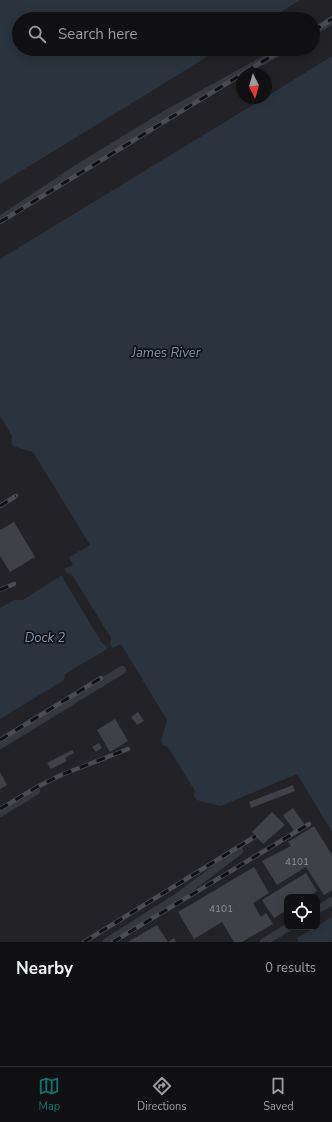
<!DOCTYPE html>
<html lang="en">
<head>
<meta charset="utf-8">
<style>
  :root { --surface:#101013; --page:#1e1e21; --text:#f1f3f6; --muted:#9c9da0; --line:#303033; --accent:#0f766e }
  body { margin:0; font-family:"Nunito Sans",sans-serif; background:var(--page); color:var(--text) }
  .controls { position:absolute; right:12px; bottom:12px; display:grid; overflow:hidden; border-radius:8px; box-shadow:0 2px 10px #0003 }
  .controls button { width:36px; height:36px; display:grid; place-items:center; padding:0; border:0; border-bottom:1px solid var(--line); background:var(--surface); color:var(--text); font:20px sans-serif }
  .compass { position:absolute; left:236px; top:68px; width:36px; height:36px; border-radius:50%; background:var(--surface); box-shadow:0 2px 10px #0003; rotate:175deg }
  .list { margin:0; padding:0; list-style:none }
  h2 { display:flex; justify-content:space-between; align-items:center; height:52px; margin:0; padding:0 16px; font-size:17px }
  h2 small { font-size:13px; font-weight:400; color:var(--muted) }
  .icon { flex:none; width:22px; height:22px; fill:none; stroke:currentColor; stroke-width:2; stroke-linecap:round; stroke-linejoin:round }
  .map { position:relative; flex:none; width:332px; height:942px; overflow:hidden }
  .search { position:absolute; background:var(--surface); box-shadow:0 2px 10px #0003; left:12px; right:12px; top:12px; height:44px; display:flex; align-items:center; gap:10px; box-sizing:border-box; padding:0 14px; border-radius:22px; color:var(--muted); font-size:15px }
  .sheet { height:124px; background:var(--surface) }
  nav { display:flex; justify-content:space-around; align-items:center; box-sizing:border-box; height:56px; border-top:1px solid var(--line); background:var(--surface); font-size:11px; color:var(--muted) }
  nav a { display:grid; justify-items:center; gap:2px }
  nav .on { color:var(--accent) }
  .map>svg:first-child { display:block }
  .built { fill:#232226; fill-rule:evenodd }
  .water { fill:#2b343e }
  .building { fill:#404146 }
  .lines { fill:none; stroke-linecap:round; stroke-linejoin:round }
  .lane { stroke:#37383e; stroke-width:8 }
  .rail-casing { stroke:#4a4b53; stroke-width:4.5 }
  .rail { stroke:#111114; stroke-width:3; stroke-dasharray:9; stroke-linecap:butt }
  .labels { text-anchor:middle; stroke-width:3.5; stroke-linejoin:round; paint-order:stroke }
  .number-label { font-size:10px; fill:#8d919d }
  .water-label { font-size:13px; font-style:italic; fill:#7c97b7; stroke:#111114 }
</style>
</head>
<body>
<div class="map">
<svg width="332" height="942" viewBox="0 0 332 942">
  <rect width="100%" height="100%" fill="#161619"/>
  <path class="built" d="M0,0H332V942H0ZM19,19H313V49H19ZM242,74H266V98H242ZM287,897H317V927H287Z"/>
  <path class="water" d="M0,0H300L269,19H19V49H220L0,184Z
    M332,56V832L297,774L221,806L197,800L194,796L195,791L168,747L163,745L161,741L167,720L121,644L113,648L110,644L111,638L72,575L67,573L64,569L73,565L69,557L90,545L33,452L16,447L15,448L11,442L12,436L0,416V259L264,98H266V97Z
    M62,575L64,580L102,643L106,646L107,649L65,674L64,680L0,719V608L14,600H23Z
    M332,917V942H299L297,938Z"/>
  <path class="building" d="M14,522L35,557L10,572L0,556V530Z
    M138,712L144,721L137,725L131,717Z
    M115,719L128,741L110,752L97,730Z
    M99,743L102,748L96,752L92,747Z
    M72,750L74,753L65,758L67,761L51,769L47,763Z
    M0,772L7,785L0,789Z
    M293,785L295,791L251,808L249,802Z
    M293,808L305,825L295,832L283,815Z
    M272,812L285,825L263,844L252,832Z
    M314,826L332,855V890L324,895L306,867L277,885L262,861L291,846L288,842Z
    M254,867L269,893L253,903L261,917L266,913L273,924L242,942H234L222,922L194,939L178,912Z
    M306,873L317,891L308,897H287V910L274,918L262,900Z
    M157,925L168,942L174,938L176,942H128Z"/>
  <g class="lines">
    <path class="lane" d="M313,32L332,20
      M0,220L75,170L170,112L284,49
      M0,745L122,670
      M0,813L36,791
      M317,910L332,901
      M107,942L178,897L239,851
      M264,942L289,927"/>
    <g class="rail-casing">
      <path id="rail" d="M313,31L332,19
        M0,222L283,49
        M0,506L16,496
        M0,590L14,584
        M0,740L101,678
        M0,809L37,787L61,775L128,749
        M84,942L256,836
        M113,942L309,824"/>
    </g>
    <use href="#rail" class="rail"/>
  </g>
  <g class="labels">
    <g class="number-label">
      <text x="297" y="865">4101</text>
      <text x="221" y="912">4101</text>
    </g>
    <g class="water-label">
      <text x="166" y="357">James River</text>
      <text x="45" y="642">Dock 2</text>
    </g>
  </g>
</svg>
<div class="controls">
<button><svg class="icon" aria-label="locate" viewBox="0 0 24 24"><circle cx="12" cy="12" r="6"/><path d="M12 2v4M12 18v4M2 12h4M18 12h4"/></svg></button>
</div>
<svg class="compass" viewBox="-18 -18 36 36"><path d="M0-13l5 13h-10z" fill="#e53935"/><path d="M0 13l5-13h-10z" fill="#9c9da0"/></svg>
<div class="search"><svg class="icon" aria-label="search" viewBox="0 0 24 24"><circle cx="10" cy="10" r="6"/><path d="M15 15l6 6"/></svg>Search here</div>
</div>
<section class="sheet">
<h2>Nearby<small>0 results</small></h2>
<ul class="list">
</ul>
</section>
<nav>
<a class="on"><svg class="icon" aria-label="map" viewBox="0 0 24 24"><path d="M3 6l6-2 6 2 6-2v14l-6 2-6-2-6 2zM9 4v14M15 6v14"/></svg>Map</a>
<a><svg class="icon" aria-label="directions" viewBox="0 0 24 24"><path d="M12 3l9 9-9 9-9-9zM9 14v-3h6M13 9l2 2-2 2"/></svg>Directions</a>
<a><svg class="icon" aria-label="saved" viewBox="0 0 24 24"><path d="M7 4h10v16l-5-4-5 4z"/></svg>Saved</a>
</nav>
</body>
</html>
